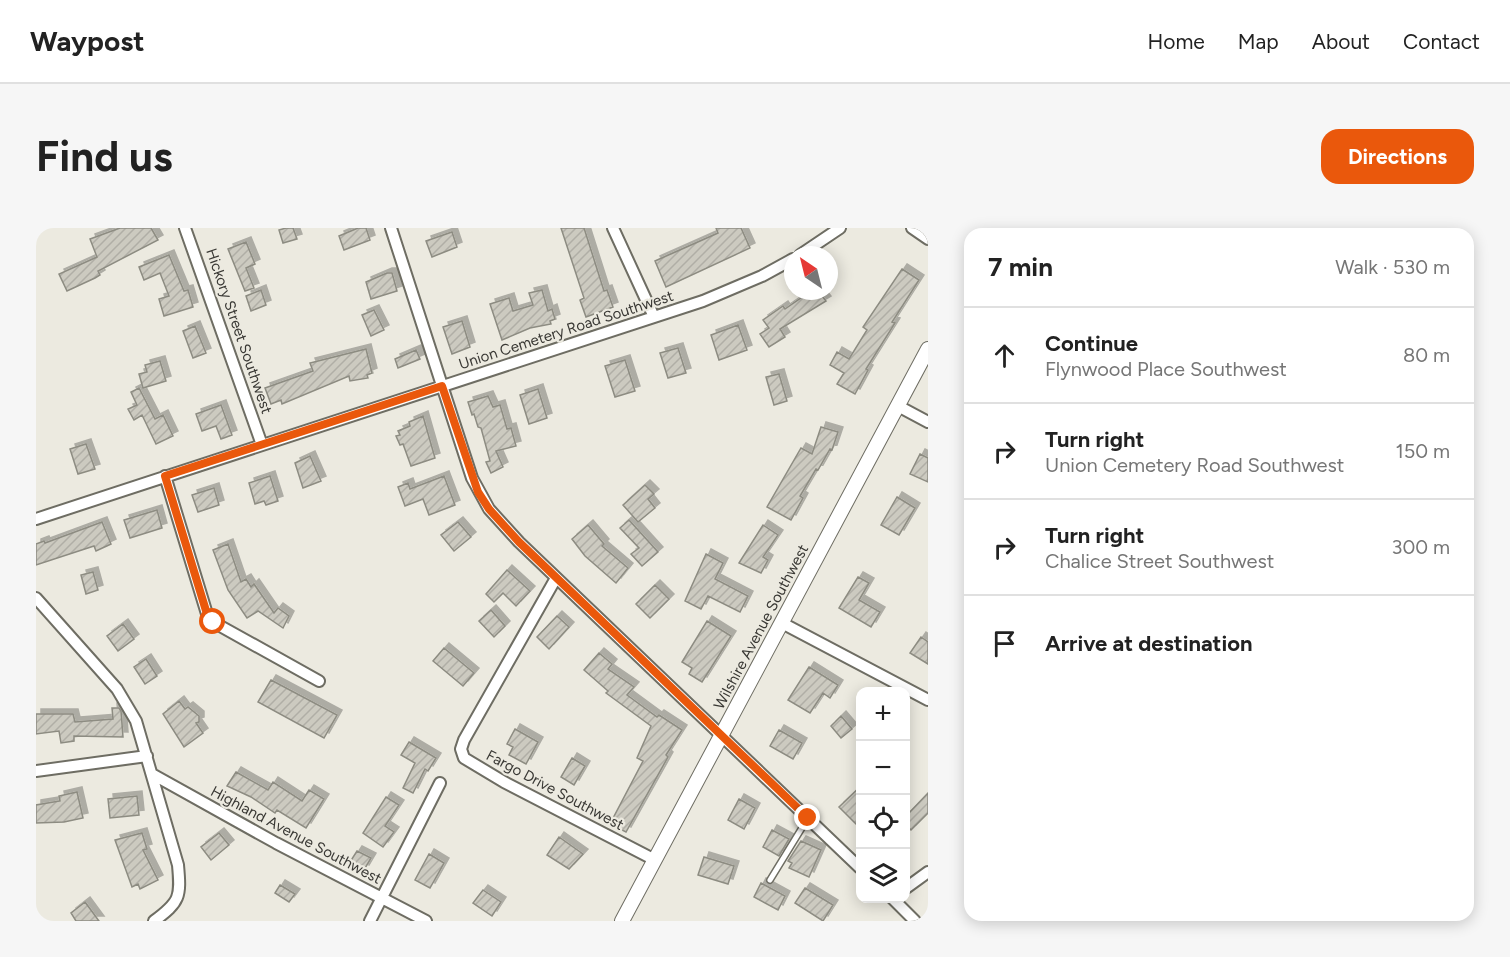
<!DOCTYPE html>
<html lang="en">
<head>
<meta charset="utf-8">
<style>
  :root { --surface:#fff; --page:#f6f6f6; --text:#222; --muted:#767676; --line:#e0e0e0; --accent:#ea580c }
  body { margin:0; font-family:Figtree,sans-serif; background:var(--page); color:var(--text) }
  .controls { position:absolute; right:18px; bottom:18px; display:grid; overflow:hidden; border-radius:12px; box-shadow:0 3px 15px #0003 }
  .controls button { width:54px; height:54px; display:grid; place-items:center; padding:0; border:0; border-bottom:2px solid var(--line); background:var(--surface); color:var(--text); font:30px sans-serif }
  .compass { position:absolute; left:748px; top:18px; width:54px; height:54px; border-radius:50%; background:var(--surface); box-shadow:0 3px 15px #0003; rotate:325deg }
  .stop { position:absolute; width:18px; height:18px; margin:-14px; border:4px solid #ea580c; border-radius:50%; background:#fff }
  .stop.end { background:#ea580c; border-color:#fff; box-shadow:0 2px 6px #0008 }
  .list { margin:0; padding:0; list-style:none }
  h2 { display:flex; justify-content:space-between; align-items:center; height:78px; margin:0; padding:0 24px; font-size:26px }
  h2 small { font-size:20px; font-weight:400; color:var(--muted) }
  .list li { display:grid; grid-template-columns:39px 1fr auto; gap:18px; align-items:center; box-sizing:border-box; height:96px; padding:0 24px; border-top:2px solid var(--line) }
  .list b { display:block; font-size:22px; white-space:nowrap }
  .list p { margin:0; font-size:20px; white-space:nowrap; color:var(--muted) }
  .list em { font-size:20px; font-style:normal; color:var(--muted) }
  .icon { flex:none; width:33px; height:33px; fill:none; stroke:currentColor; stroke-width:2; stroke-linecap:round; stroke-linejoin:round }
  .map { position:relative; flex:none; width:892px; height:693px; overflow:hidden; border-radius:18px }
  header { display:flex; align-items:center; gap:36px; box-sizing:border-box; height:84px; padding:0 30px; background:var(--surface); border-bottom:2px solid var(--line) }
  header strong { font-size:28px }
  nav { display:flex; gap:33px; margin-inline-start:auto; font-size:21px }
  .intro { display:flex; align-items:center; justify-content:space-between; box-sizing:border-box; height:144px; padding:0 36px }
  h1 { margin:0; font-size:42px }
  .button { padding:15px 27px; border-radius:18px; background:var(--accent); color:#fff; font-size:21px; font-weight:700 }
  main { display:flex; gap:36px; padding:0 36px }
  aside { flex:1; background:var(--surface); border-radius:18px; box-shadow:0 3px 15px #0003 }
  .map>svg:first-child { display:block }
  .building { fill:url(#building-hatch); stroke:#8d8c82; stroke-width:1.5; filter:url(#shadow) }
  .lines { fill:none; stroke-linecap:round; stroke-linejoin:round }
  .service-casing { stroke:#6e6d63; stroke-width:8 }
  .minor-casing { stroke:#6e6d63; stroke-width:14 }
  .tertiary-casing { stroke:#6e6d63; stroke-width:16 }
  .service { stroke:#fff; stroke-width:5 }
  .minor { stroke:#fff; stroke-width:10 }
  .tertiary { stroke:#fff; stroke-width:14 }
  .route { stroke:#ea580c; stroke-width:8 }
  .labels { text-anchor:middle; stroke-width:4.5; stroke-linejoin:round; paint-order:stroke }
  .street-label { font-size:15px; fill:#393834; stroke:#eceae0 }
</style>
</head>
<body>
<header>
<strong>Waypost</strong>
<nav><a>Home</a><a>Map</a><a>About</a><a>Contact</a></nav>
</header>
<div class="intro"><h1>Find us</h1><a class="button">Directions</a></div>
<main>
<div class="map">
<svg width="892" height="693" viewBox="0 0 892 693">
  <defs>
    <pattern id="building-hatch" width="6" height="6" patternUnits="userSpaceOnUse" patternTransform="scale(1.5)"><rect width="6" height="6" fill="#cccac0"/><path d="M-1 1l2-2M0 6l6-6M5 7l2-2" fill="none" stroke="#b0aea6"/></pattern>
    <filter id="shadow"><feDropShadow dx="5" dy="-5" stdDeviation="0" flood-color="#0004"/></filter>
  </defs>
  <rect width="100%" height="100%" fill="#eceae0"/>
  <path class="building" d="M84,0H115L122,12L62,43L64,47L59,50L31,63L23,46L61,29L54,11Z
    M250,0H257L261,11L247,15L243,2Z
    M322,0H330L334,12L308,22L303,8Z
    M525,0H548L568,63L571,62L577,79L550,89L544,72L548,70Z
    M680,0H705L714,20L630,59L619,33L682,5Z
    M416,4L421,19L396,29L390,13Z
    M210,14L219,36L210,40L218,60L209,63L192,21Z
    M133,27L148,63L152,62L157,79L128,88L123,71L133,68L124,45L108,52L103,39Z
    M866,41L883,52L856,94L859,95L830,141L832,142L819,166L801,156L808,145L794,137L801,124L813,131L831,102L827,99Z
    M351,45H356L361,63L335,71L330,54Z
    M225,62L230,77L215,83L210,68Z
    M506,62L512,83L516,81L519,91L514,93L515,96L494,100L466,112L454,76L473,70L477,83L497,77L493,65Z
    M775,63H782L790,73L744,101L749,109L733,119L724,106L733,100L727,92L747,78L749,81Z
    M338,82L348,102L335,108L326,87Z
    M426,93L434,119L416,126L407,99Z
    M702,97L711,122L683,132L675,107Z
    M159,98L170,125L157,130L147,103Z
    M642,120L650,145L632,150L624,125Z
    M330,121L336,145L331,147L332,150L314,153L313,148L246,176L245,172L235,176L229,160L277,143L274,135Z
    M380,122L384,131L362,140L359,131Z
    M589,132L599,163L579,169L569,138Z
    M124,133L130,153L107,160L103,146L111,144L109,137Z
    M743,146L751,173L738,177L730,149Z
    M103,160L119,191L127,187L137,208L120,216L106,187L98,192L92,181L101,177L95,164Z
    M502,161L511,190L493,196L484,167Z
    M452,168L457,179L464,177L471,201L475,200L480,218L460,223L467,239L455,245L450,234L454,233L445,200L442,199L438,186L436,187L432,174Z
    M185,177L196,207L185,211L180,198L166,203L160,186Z
    M387,188L399,230L375,238L367,216L364,217L360,208L364,207L362,203L374,198L373,194Z
    M785,199L802,204L796,222L794,221L782,242L780,241L764,268L767,270L755,292L731,279L765,220L776,226Z
    M50,216L59,241L42,246L34,221Z
    M884,226L892,230V254L874,246Z
    M274,228L285,253L267,260L259,235Z
    M234,248L242,273L230,277L228,273L219,276L213,255Z
    M408,248L419,277L393,287L387,271L369,278L362,259L372,255L374,261Z
    M609,257L618,266L612,271L619,280L602,294L587,277Z
    M178,260L183,277L162,284L156,267Z
    M861,269L879,280L863,307L845,297Z
    M121,282L126,300L94,310L88,292Z
    M593,292L622,324L606,338L595,326L603,320L584,300Z
    M66,294L75,316L60,323L58,318L0,337V316L8,313L9,315Z
    M422,294L435,309L418,323L405,307Z
    M552,297L568,316L566,318L592,340L580,355L549,328L536,311Z
    M727,297L742,307L727,329L732,332L725,345L703,335Z
    M192,316L205,354L210,351L215,359L218,356L238,385L242,380L253,388L247,400L222,383L211,390L192,362L177,322Z
    M670,326L687,335L679,351L712,368L704,384L672,368L665,381L649,373Z
    M471,342L494,363L480,378L467,365L458,374L450,366Z
    M57,344L62,362L50,366L45,347Z
    M822,349L833,355L823,372L844,384L835,399L803,380Z
    M619,357L633,371L614,390L600,376Z
    M455,382L469,398L458,409L443,393Z
    M521,388L533,399L513,421L501,409Z
    M671,393L695,408L666,454L653,446L656,440L646,434Z
    M87,396L98,411L82,423L71,408Z
    M885,409L892,414V436L874,425Z
    M408,420L438,445L427,458L397,433Z
    M563,425L576,436L572,441L598,459L591,467L621,489L623,487L646,502L630,527L632,529L590,604L574,596L607,533L601,530L615,498L570,465L572,463L548,442Z
    M110,431L121,448L109,456L98,439Z
    M773,439L802,457L794,470L787,465L774,485L752,472Z
    M235,452L301,487L288,510L222,474Z
    M143,473L149,481L152,479L163,488V494L160,495L167,505L148,519L127,486Z
    M76,480H83L85,483L87,509L38,508V513L25,515L23,503L0,506V486H37L39,494L77,491Z
    M805,488L816,501L805,510L795,498Z
    M479,501L502,514L490,536L473,527L477,519L471,516Z
    M743,502L766,515L757,531L734,518Z
    M373,514L400,530L392,543L389,541L377,565L367,560L379,535L365,527Z
    M536,530L549,538L538,557L525,549Z
    M200,544L232,562L237,554L266,573L273,562L288,571L270,600L241,582L239,585L215,569L191,558Z
    M825,558V601L803,579Z
    M41,564L47,590L28,594L0,595V577L24,573L23,568Z
    M892,565V585L875,602L870,597V588Z
    M101,568L103,587L74,590L72,571Z
    M350,569L363,577L349,598L358,604L347,619L327,605Z
    M703,571L719,580L708,601L692,592Z
    M736,602L753,611L743,628L727,619Z
    M106,605L111,621L107,622L122,652L104,661L102,656L96,659L79,612Z
    M183,605L193,617L175,632L165,619Z
    M523,609L547,626L533,641L511,627Z
    M765,613L785,622L773,649L753,640L756,635L752,633Z
    M321,623L335,630L328,642L314,634Z
    M393,626L408,635L394,660L379,652Z
    M668,629L698,638L692,656L662,647Z
    M725,655L749,668L742,682L718,669Z
    M244,657L259,666L253,674L239,665Z
    M769,660L797,677L787,693L759,675Z
    M447,662L465,674L456,688L437,675Z
    M49,674L63,693H40L35,685Z"/>
  <g class="lines">
    <g class="service-casing">
      <path id="service" d="M734,652L772,590"/>
    </g>
    <g class="minor-casing">
      <path id="minor" d="M149,0L226,217
        M355,0L436,250L453,281L483,314L824,640
        M577,0L618,89
        M876,0L892,11
        M764,27L804,0
        M862,178L892,194
        M129,248L171,386L177,394L283,453
        M0,291L667,73L726,48L757,31
        M520,350L428,512L425,521L428,530L468,554L619,632
        M0,370L81,461L100,493L142,637C145,669 144,674 118,693
        M746,395L892,472
        M0,543L111,528
        M116,546L240,615L390,693
        M870,660L892,644
        M856,670L879,693
        M334,693L404,555"/>
    </g>
    <g class="tertiary-casing">
      <path id="tertiary" d="M586,693L892,121"/>
    </g>
    <use href="#service" class="service"/>
    <use href="#minor" class="minor"/>
    <use href="#tertiary" class="tertiary"/>
  </g>
  <g class="lines">
    <path class="route" d="M177,394L171,386L129,248L406,158L442,264L453,281L483,314L772,590"/>
  </g>
  <g class="labels">
    <g class="street-label">
      <text transform="translate(530 102) rotate(-18)" y="5">Union Cemetery Road Southwest</text>
      <text transform="translate(203 103) rotate(71)" y="5">Hickory Street Southwest</text>
      <text transform="translate(725 399) rotate(-62)" y="5">Wilshire Avenue Southwest</text>
      <text transform="translate(519 562) rotate(28)" y="5">Fargo Drive Southwest</text>
      <text transform="translate(260 607) rotate(28)" y="5">Highland Avenue Southwest</text>
    </g>
  </g>
</svg>
<div class="controls">
<button>+</button>
<button>−</button>
<button><svg class="icon" aria-label="locate" viewBox="0 0 24 24"><circle cx="12" cy="12" r="6"/><path d="M12 2v4M12 18v4M2 12h4M18 12h4"/></svg></button>
<button><svg class="icon" aria-label="layers" viewBox="0 0 24 24"><path d="M12 4l9 5-9 5-9-5zM3 14l9 5 9-5"/></svg></button>
</div>
<svg class="compass" viewBox="-18 -18 36 36"><path d="M0-13l5 13h-10z" fill="#e53935"/><path d="M0 13l5-13h-10z" fill="#767676"/></svg>
<div class="stop" style="left:177px;top:394px"></div>
<div class="stop end" style="left:772px;top:590px"></div>
</div>
<aside>
<h2>7 min<small>Walk · 530 m</small></h2>
<ul class="list">
<li><svg class="icon" aria-label="ahead" viewBox="0 0 24 24"><path d="M12 20V5M6 11l6-6 6 6"/></svg><div><b>Continue</b><p>Flynwood Place Southwest</p></div><em>80 m</em></li>
<li><svg class="icon" aria-label="right" viewBox="0 0 24 24"><path d="M7 20v-9h11M14 6l5 5-5 5"/></svg><div><b>Turn right</b><p>Union Cemetery Road Southwest</p></div><em>150 m</em></li>
<li><svg class="icon" aria-label="right" viewBox="0 0 24 24"><path d="M7 20v-9h11M14 6l5 5-5 5"/></svg><div><b>Turn right</b><p>Chalice Street Southwest</p></div><em>300 m</em></li>
<li><svg class="icon" aria-label="arrive" viewBox="0 0 24 24"><path d="M6 21V4h12l-3 4 3 4H6"/></svg><div><b>Arrive at destination</b></div></li>
</ul>
</aside>
</main>
</body>
</html>
